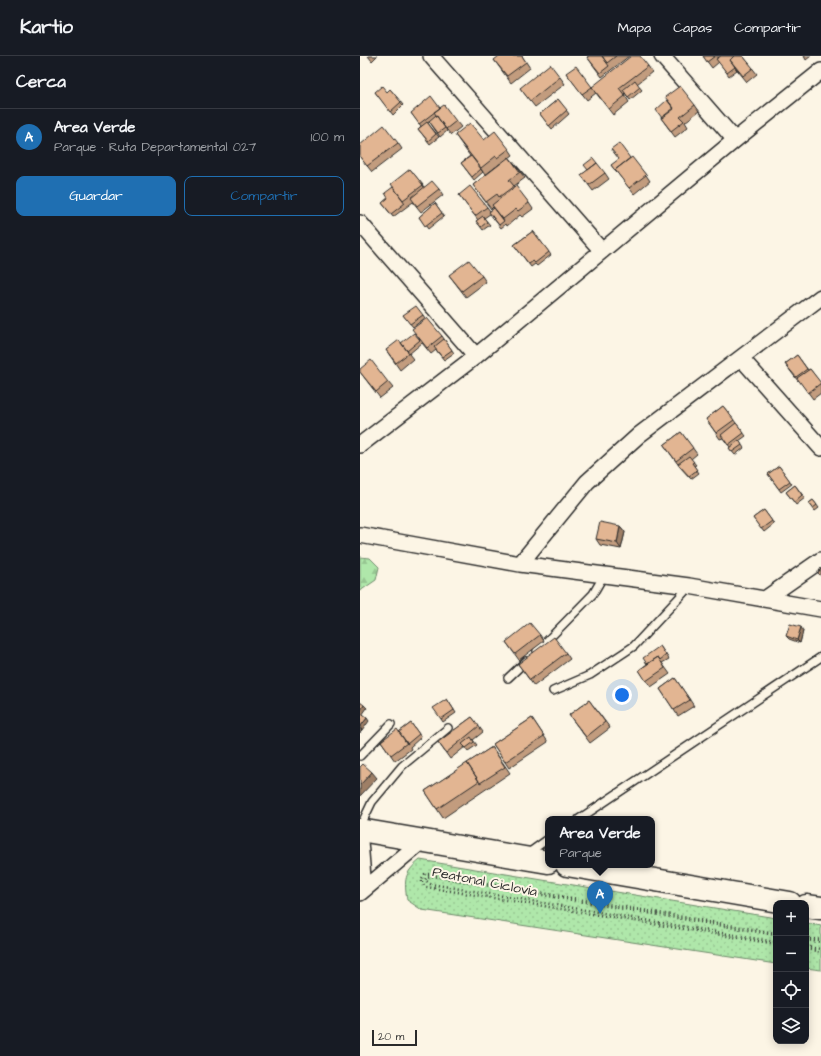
<!DOCTYPE html>
<html lang="es">
<head>
<meta charset="utf-8">
<style>
  :root { --surface:#171b24; --page:#20242c; --text:#f1f3f6; --muted:#9ea1a6; --line:#363941; --accent:#1f6fb2 }
  body { margin:0; font-family:"Architects Daughter",sans-serif; background:var(--page); color:var(--text) }
  .controls { position:absolute; right:12px; bottom:12px; display:grid; overflow:hidden; border-radius:8px; box-shadow:0 2px 10px #0003 }
  .controls button { width:36px; height:36px; display:grid; place-items:center; padding:0; border:0; border-bottom:1px solid var(--line); background:var(--surface); color:var(--text); font:20px sans-serif }
  .scale { position:absolute; left:12px; bottom:10px; width:45px; box-sizing:border-box; padding-left:4px; border:2px solid #2b2b2b; border-top:0; font-size:11px; line-height:14px; white-space:nowrap; color:#2b2b2b; -webkit-text-stroke:3px #fcf5e5; paint-order:stroke }
  .you { position:absolute; left:262px; top:639px; width:14px; height:14px; margin:-10px; border:3px solid #fff; border-radius:50%; background:#1a73e8; box-shadow:0 0 0 6px #1a73e833 }
  .badge { display:grid; place-items:center; width:26px; height:26px; border-radius:50%; background:var(--accent); color:#fff; font-size:13px; font-weight:700 }
  .pin { position:absolute; translate:-50% -33px; filter:drop-shadow(0 1px 2px #0008) }
  .pin::after { content:''; position:absolute; top:21px; width:14px; height:12px; background:inherit; clip-path:polygon(0 0,100% 0,50% 100%) }
  .popup { position:absolute; left:185px; top:760px; width:110px; height:52px; box-sizing:border-box; display:grid; place-content:center; border-radius:8px; background:var(--surface); filter:drop-shadow(0 1px 3px #0005); font-size:13px; white-space:nowrap; color:var(--muted) }
  .popup b { font-size:15px; color:var(--text) }
  .popup::after { content:''; position:absolute; left:50%; top:100%; margin-left:-8px; border:8px solid transparent; border-top-color:var(--surface) }
  .list { margin:0; padding:0; list-style:none }
  h2 { display:flex; justify-content:space-between; align-items:center; height:52px; margin:0; padding:0 16px; font-size:17px }
  h2 small { font-size:13px; font-weight:400; color:var(--muted) }
  .list li { display:grid; grid-template-columns:26px 1fr auto; gap:12px; align-items:center; box-sizing:border-box; height:56px; padding:0 16px; border-top:1px solid var(--line) }
  .list b { display:block; font-size:15px; white-space:nowrap }
  .list p { margin:0; font-size:13px; white-space:nowrap; color:var(--muted) }
  .list em { font-size:13px; font-style:normal; color:var(--muted) }
  .actions { display:flex; gap:8px; padding:12px 16px }
  .actions a { flex:1; padding:9px 0; border:1px solid var(--accent); border-radius:8px; text-align:center; font-size:14px; color:var(--accent) }
  .actions .main { background:var(--accent); color:#fff }
  .icon { flex:none; width:22px; height:22px; fill:none; stroke:currentColor; stroke-width:2; stroke-linecap:round; stroke-linejoin:round }
  .map { position:relative; flex:none; width:461px; height:1000px; overflow:hidden }
  header { display:flex; align-items:center; gap:24px; box-sizing:border-box; height:56px; padding:0 20px; background:var(--surface); border-bottom:1px solid var(--line) }
  header strong { font-size:19px }
  nav { display:flex; gap:22px; margin-inline-start:auto; font-size:14px }
  main { display:flex }
  aside { flex:1; background:var(--surface) }
  .map>svg:first-child { display:block }
  .forest { fill:url(#forest-firs); stroke:#6d896a }
  .park { fill:url(#park-dots); stroke:#6d896a }
  .lines { fill:none; stroke-linecap:round; stroke-linejoin:round }
  .service-casing { stroke:#2b2b2b; stroke-width:10 }
  .minor-casing { stroke:#2b2b2b; stroke-width:18 }
  .primary-casing { stroke:#2b2b2b; stroke-width:25 }
  .path { stroke:#2b2b2b; stroke-width:2.5; stroke-dasharray:1 3; stroke-linecap:butt }
  .service { stroke:#fcf5e5; stroke-width:7 }
  .minor { stroke:#fcf5e5; stroke-width:15 }
  .primary { stroke:#fcf5e5; stroke-width:22 }
  .wall { fill:#c29c7e; stroke:#2b2b2b }
  .shaded-wall { fill:#9e7f66; stroke:#2b2b2b }
  .building { fill:#e2b592; stroke:#2b2b2b }
  .labels { text-anchor:middle; stroke-width:4; stroke-linejoin:round; paint-order:stroke }
  .street-label { font-size:14px; fill:#2b2b2b; stroke:#fcf5e5 }
</style>
</head>
<body>
<header>
<strong>Kartio</strong>
<nav><a>Mapa</a><a>Capas</a><a>Compartir</a></nav>
</header>
<main>
<aside>
<h2>Cerca<small></small></h2>
<ul class="list">
<li><span class="badge">A</span><div><b>Area Verde</b><p>Parque · Ruta Departamental 027</p></div><em>100 m</em></li>
</ul>
<div class="actions"><a class="main">Guardar</a><a>Compartir</a></div>
</aside>
<div class="map">
<svg width="461" height="1000" viewBox="0 0 461 1000">
  <defs>
    <pattern id="forest-firs" width="22" height="20" patternUnits="userSpaceOnUse"><rect width="22" height="20" fill="#afe7aa"/><path d="M5 1l3.5 6h-7zM16 11l3.5 6h-7z" fill="#97c692"/></pattern>
    <pattern id="park-dots" width="8" height="8" patternUnits="userSpaceOnUse"><rect width="8" height="8" fill="#afe7aa"/><path d="M2 2h.1M6 6h.1" fill="none" stroke="#97c692" stroke-width="1.8" stroke-linecap="round"/></pattern>
  </defs>
  <rect width="100%" height="100%" fill="#fcf5e5"/>
  <filter id="ink" filterUnits="userSpaceOnUse"><feTurbulence type="fractalNoise" baseFrequency=".025" numOctaves="2"/><feDisplacementMap in="SourceGraphic" scale="8" xChannelSelector="R" yChannelSelector="G"/><feConvolveMatrix kernelMatrix="1 2 1 2 8 2 1 2 1" color-interpolation-filters="sRGB"/></filter>
  <g filter="url(#ink)">
    <path class="forest" d="M0,501L10,502L19,511L16,524L0,535Z"/>
    <path class="park" d="M60,804L416,862V908L62,854L47,844C44,824 44,817 60,804Z
      M446,867L461,870V914L446,912Z"/>
    <g class="lines">
      <g class="service-casing">
        <path id="service" d="M177,595L233,538L244,519
          M148,622L166,605
          M193,635L230,619L274,590L329,531
          M0,700L31,668
          M219,763L461,601
          M0,771L12,746L42,710L88,672
          M167,798L188,783"/>
      </g>
      <g class="minor-casing">
        <path id="minor" d="M71,0L242,195
          M302,0L375,84
          M0,167L116,300
          M381,302L461,392
          M0,389L116,300L375,84L461,15
          M0,479L160,508L329,530L461,553
          M160,508L227,426L279,379L461,241
          M405,543L461,504
          M0,785L4,834
          M0,837L62,785"/>
      </g>
      <g class="primary-casing">
        <path id="primary" d="M0,774L188,806
          M207,809L430,847
          M446,850L461,852"/>
      </g>
      <path class="path" d="M416,877L72,818H65L62,822V827L66,831L416,888
        M416,879L72,820L67,821L65,824L71,828L416,886
        M446,882L461,884
        M446,884L461,886
        M446,891L461,893
        M446,893L461,896"/>
      <use href="#service" class="service"/>
      <use href="#minor" class="minor"/>
      <use href="#primary" class="primary"/>
    </g>
    <path class="wall" d="M8,0H17L12,5Z
      M162,0L170,12L151,27L134,4Z
      M229,0H269L242,21L227,1Z
      M343,0H383L397,18L387,26L374,10L377,14L369,20L359,6L352,12Z
      M444,0H451L446,4Z
      M288,10L292,16L277,28L282,34L270,44L265,37L264,38L269,46L253,59L236,37L227,44L206,17L232,31Z
      M200,21L205,28L175,51L160,32Z
      M30,33L43,49L33,59L15,36H27Z
      M198,43L209,58L192,73L180,58Z
      M307,44L335,49L339,55L325,66L328,71L315,81L301,62Z
      M80,52L96,65L101,71L91,79L86,73L87,75L80,81L69,65L67,66L79,81L70,88L58,73L61,70L51,57Z
      M95,79L124,84L149,93L153,99L149,102L165,122L154,130L169,147L173,153L162,161L160,159L147,170L146,168L141,172L130,158L124,162L130,169L123,174L116,165L118,164L99,139L127,151L130,155L134,152L133,151L131,153L113,129L141,107L125,119L120,112L123,116L114,124L101,107L110,100Z
      M38,87L42,93L12,116L0,101V89Z
      M270,102L286,119L290,125L274,138L251,109Z
      M50,113L64,131L79,133L83,139L61,156L53,146L33,161L22,147L28,142L33,131Z
      M228,114L245,117L249,123L233,135L221,119Z
      M75,147L84,160L68,173L59,161Z
      M173,175L191,199L177,210L175,208L171,211L154,189Z
      M89,219L122,220L126,226L106,241Z
      M43,259H63L65,262L53,271Z
      M82,280L94,297L84,304L76,294L71,298L62,287L49,298L53,303L40,314L26,294L41,287Z
      M437,299L448,314L450,313L461,328V337L453,343L439,324L438,325L425,308Z
      M0,316L28,326L33,332L20,342Z
      M363,350L386,380L379,385L384,392L375,399L369,392L370,391L363,382L360,383L346,363Z
      M321,376L337,398L331,403L336,409L334,410L339,417L331,423L320,411L304,389Z
      M419,410L432,428L421,436L408,418Z
      M435,429L445,442L436,449L426,436Z
      M453,444L459,452L455,455L449,447Z
      M404,454L414,468L404,476L393,462Z
      M260,470L265,476L261,493L240,489L236,483Z
      M443,575L440,587L429,583L426,580Z
      M180,579L184,585L159,604L146,586Z
      M300,590L309,603L302,607L310,618L291,631L279,614L287,608Z
      M206,597L210,603L174,630L158,608Z
      M315,622L334,650L318,660L300,633Z
      M87,643L96,657L83,666L81,663Z
      M229,644L250,672L230,687L209,659Z
      M112,661L123,676L113,684L117,689L108,695L105,691L90,703L78,686Z
      M172,662L188,686L149,712L133,688Z
      M51,667L61,681L50,691L51,693L35,705L21,685L39,676Z
      M132,691L150,717L83,762L65,735Z"/>
    <path class="shaded-wall" d="M260,470L265,476L261,493L257,487Z
      M441,571L443,575L440,587L437,584Z
      M4,649L7,652L0,662V655Z
      M7,662L9,665L2,675L0,671Z
      M0,672L2,675L0,677Z
      M12,716L17,722L0,740V729Z"/>
    <path class="building" d="M139,0H162L166,6L147,20L134,4Z
      M229,0H242L249,10L240,17L227,1Z
      M242,0H256L247,7Z
      M271,0H280L288,10L259,32L265,40L249,53L232,31L222,38L206,17L216,10L232,31Z
      M343,0H355L347,6Z
      M361,0H374L370,4L375,11L367,17L356,3Z
      M374,0H383L393,12L383,20L370,4Z
      M190,8L200,21L170,45L160,32Z
      M275,24L280,31L268,41L263,34Z
      M22,30L27,36L30,33L41,46L30,56L15,36Z
      M320,30L335,49L320,61L324,65L311,75L301,62L314,52L305,41Z
      M71,40L80,52L59,68L51,57Z
      M198,43L207,54L189,70L180,58Z
      M307,44L314,53L302,62L296,54Z
      M84,49L96,65L86,73L74,56Z
      M76,59L85,72L78,77L69,65Z
      M67,66L76,78L68,85L58,73Z
      M110,67L124,84L135,75L149,93L137,102L136,100L121,112L95,79Z
      M24,69L38,87L7,110L0,101V89Z
      M259,87L270,102L255,114L257,117L251,109L259,103L251,93Z
      M111,100L121,113L112,121L101,107Z
      M149,101L160,116L149,124L154,130L139,141L137,138L126,146L113,129Z
      M272,101L286,119L269,132L255,114Z
      M233,102L237,107L228,114L224,109Z
      M237,107L245,117L229,129L221,119Z
      M50,113L63,129L43,144L31,128Z
      M72,125L79,133L57,150L51,142Z
      M110,130L127,151L115,160L99,139Z
      M156,130L169,147L158,155L156,153L143,163L132,149Z
      M33,131L45,147L31,158L22,147L28,142L25,137Z
      M75,147L82,157L65,170L59,161Z
      M134,152L144,165L139,169L129,156Z
      M123,160L127,166L121,171L116,165Z
      M173,175L189,196L175,207L173,205L169,208L154,189Z
      M109,204L122,220L102,235L89,219Z
      M56,250L63,259L50,268L43,259Z
      M67,262L82,280L67,292L52,273Z
      M54,277L60,284L47,295L41,287Z
      M84,283L92,294L82,301L74,291Z
      M39,284L49,297L36,307L26,294Z
      M437,299L447,313L436,321L425,308Z
      M11,304L28,326L16,336L0,316V313Z
      M450,313L461,327L448,337L437,322Z
      M363,350L374,364L356,377L346,363Z
      M376,367L384,377L368,389L361,379Z
      M321,376L333,392L316,405L304,389Z
      M379,384L382,389L372,396L369,392Z
      M329,400L334,406L332,407L337,414L329,420L318,408Z
      M419,410L430,425L419,433L408,418Z
      M435,429L442,439L434,446L426,436Z
      M453,444L457,449L453,452L449,447Z
      M404,454L412,465L401,473L393,462Z
      M240,466L260,470L257,487L236,483Z
      M461,512V520L458,517Z
      M170,567L180,579L155,598L146,586Z
      M430,568L441,571L437,584L426,580Z
      M194,581L206,597L170,624L158,608Z
      M300,590L306,599L300,604L298,601L287,608L283,602Z
      M298,601L305,612L286,625L279,614Z
      M315,622L330,644L314,654L300,633Z
      M87,643L94,654L81,663L73,652Z
      M229,644L245,666L226,681L209,659Z
      M0,646L4,649L0,655Z
      M0,657L7,662L0,671Z
      M112,661L119,670L86,697L78,686Z
      M172,662L184,680L145,706L133,688Z
      M51,667L59,678L47,688L39,676Z
      M37,673L47,687L31,699L21,685Z
      M111,681L114,686L106,692L102,688Z
      M132,691L145,711L120,727L107,707Z
      M107,707L119,725L77,753L65,735Z
      M3,708L12,716L0,729V711Z"/>
  </g>
  <g class="labels">
    <g class="street-label">
      <text transform="translate(125 825) rotate(11)" y="5">Peatonal Ciclovía</text>
    </g>
  </g>
</svg>
<div class="controls">
<button>+</button>
<button>−</button>
<button><svg class="icon" aria-label="locate" viewBox="0 0 24 24"><circle cx="12" cy="12" r="6"/><path d="M12 2v4M12 18v4M2 12h4M18 12h4"/></svg></button>
<button><svg class="icon" aria-label="layers" viewBox="0 0 24 24"><path d="M12 4l9 5-9 5-9-5zM3 14l9 5 9-5"/></svg></button>
</div>
<div class="scale">20 m</div>
<div class="you"></div>
<div class="pin badge" style="left:240px;top:858px">A</div>
<div class="popup"><b>Area Verde</b>Parque</div>
</div>
</main>
</body>
</html>
